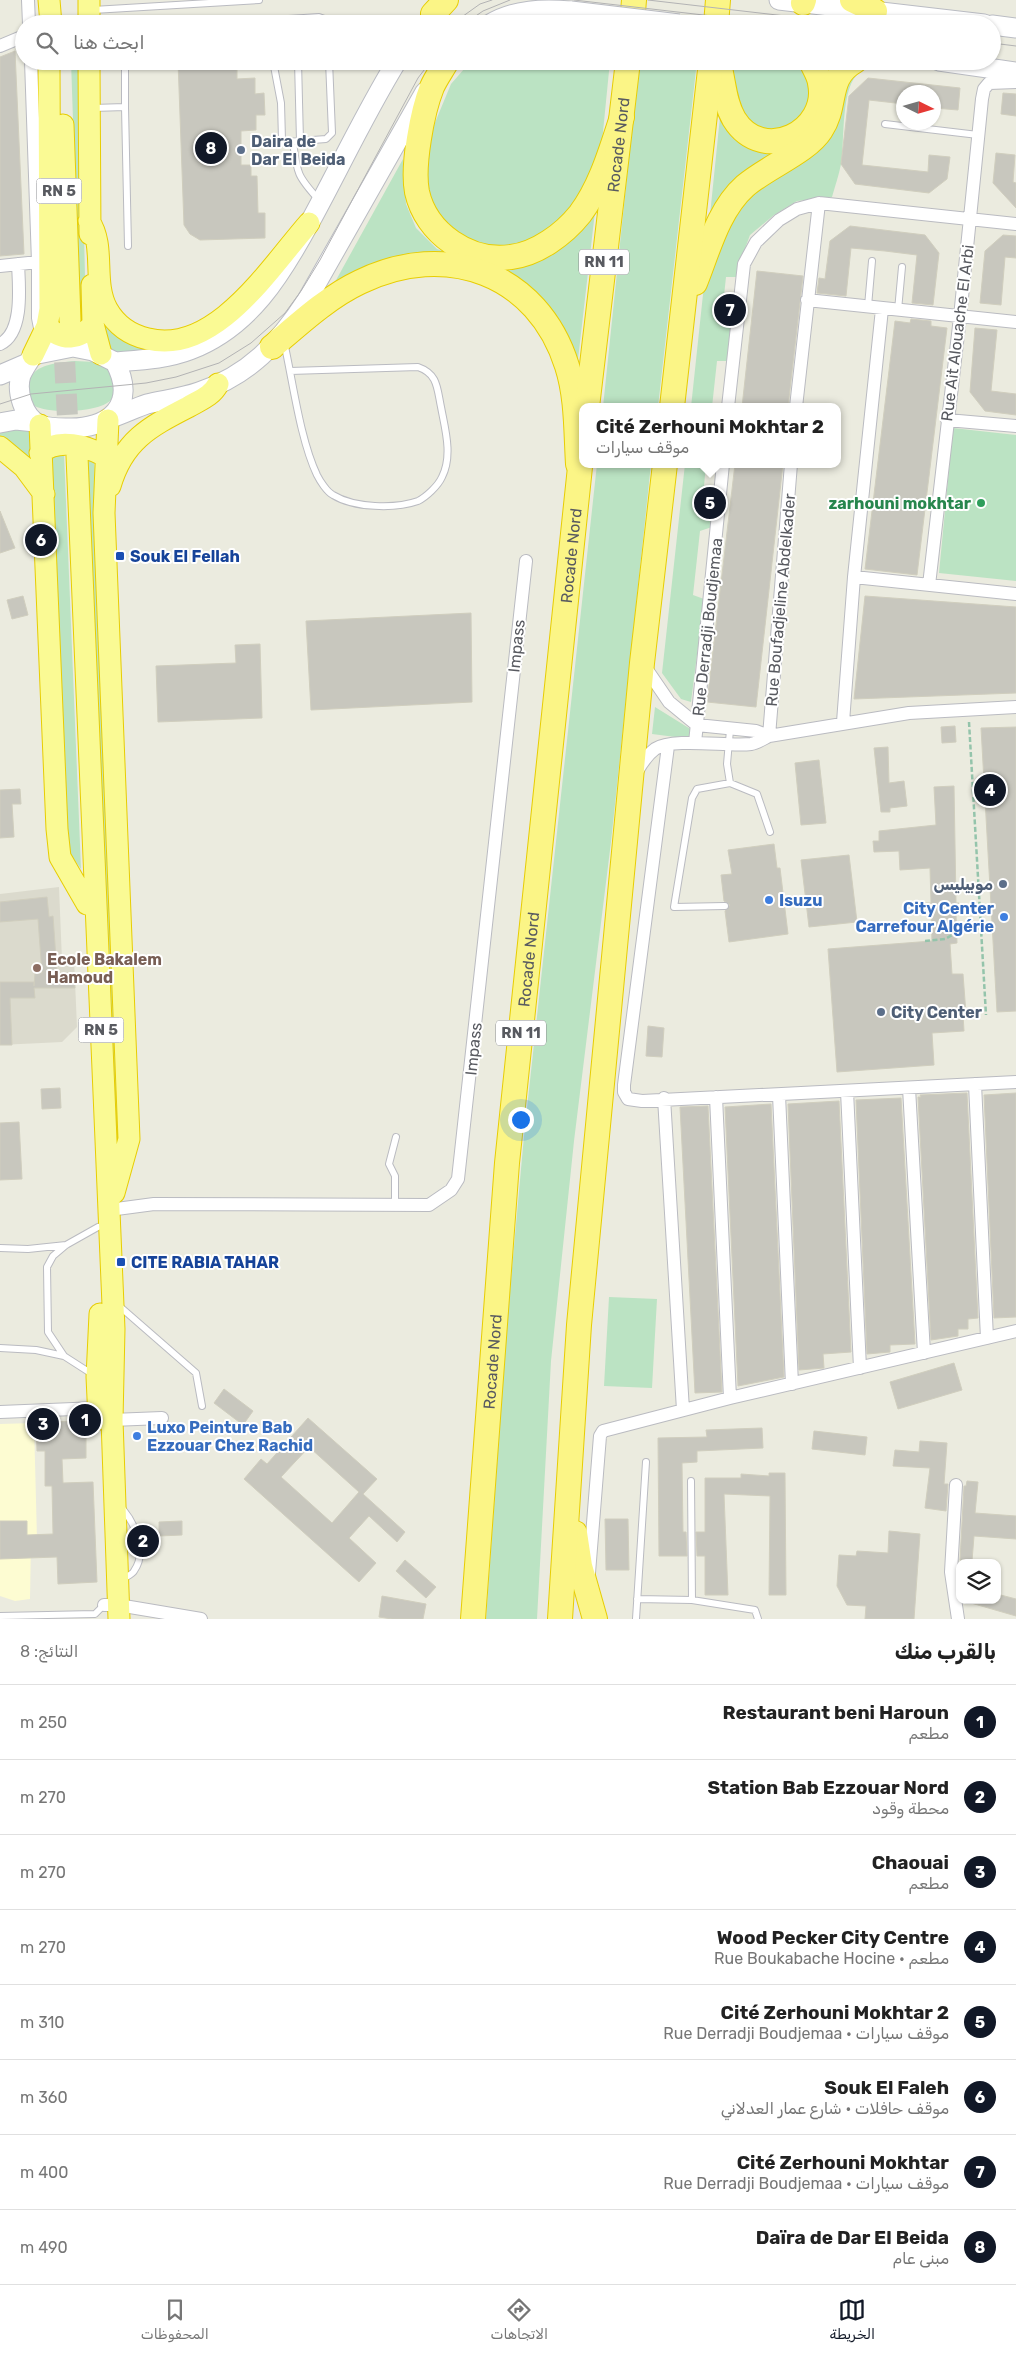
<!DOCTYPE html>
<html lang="ar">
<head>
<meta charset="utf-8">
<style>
  :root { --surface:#fff; --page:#f6f6f6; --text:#222; --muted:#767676; --line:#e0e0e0; --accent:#111827 }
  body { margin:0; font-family:Rubik,"Noto Naskh Arabic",sans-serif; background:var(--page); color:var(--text); direction:rtl }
  .controls { position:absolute; right:15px; bottom:15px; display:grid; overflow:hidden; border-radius:10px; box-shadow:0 1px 4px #0004 }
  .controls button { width:45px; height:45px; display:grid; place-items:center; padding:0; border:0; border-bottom:1px solid var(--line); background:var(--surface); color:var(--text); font:25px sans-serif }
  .compass { position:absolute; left:896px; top:85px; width:45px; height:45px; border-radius:50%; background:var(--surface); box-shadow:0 1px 4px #0004; rotate:95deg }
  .you { position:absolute; left:520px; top:1119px; width:18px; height:18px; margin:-12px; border:4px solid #fff; border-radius:50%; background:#1a73e8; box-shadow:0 0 0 8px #1a73e833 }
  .badge { display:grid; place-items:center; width:32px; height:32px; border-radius:50%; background:var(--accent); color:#fff; font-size:16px; font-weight:700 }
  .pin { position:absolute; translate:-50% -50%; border:2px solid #fff; box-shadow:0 1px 5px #0006 }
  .popup { position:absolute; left:579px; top:403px; width:262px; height:65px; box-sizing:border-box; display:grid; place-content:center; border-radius:10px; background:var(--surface); filter:drop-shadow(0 1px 4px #0005); font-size:16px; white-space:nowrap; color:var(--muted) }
  .popup b { font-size:19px; color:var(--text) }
  .popup::after { content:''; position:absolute; left:50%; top:100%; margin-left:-10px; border:10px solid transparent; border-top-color:var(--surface) }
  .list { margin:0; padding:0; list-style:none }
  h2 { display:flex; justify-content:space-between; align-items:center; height:65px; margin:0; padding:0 20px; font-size:21px }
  h2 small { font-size:16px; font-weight:400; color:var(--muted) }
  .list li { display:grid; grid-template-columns:32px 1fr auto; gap:15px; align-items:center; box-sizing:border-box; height:75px; padding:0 20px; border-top:1px solid var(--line) }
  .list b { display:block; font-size:19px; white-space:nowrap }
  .list p { margin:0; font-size:16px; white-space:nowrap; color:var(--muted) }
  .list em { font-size:16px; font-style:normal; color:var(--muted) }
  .icon { flex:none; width:28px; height:28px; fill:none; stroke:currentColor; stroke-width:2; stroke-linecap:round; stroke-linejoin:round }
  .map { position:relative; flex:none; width:1016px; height:1619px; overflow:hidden; direction:ltr }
  .search { position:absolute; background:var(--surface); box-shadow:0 1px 4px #0004; left:15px; right:15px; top:15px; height:55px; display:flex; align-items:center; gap:12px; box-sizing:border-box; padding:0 18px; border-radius:28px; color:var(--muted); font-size:19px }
  .sheet { height:665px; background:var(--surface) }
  nav { display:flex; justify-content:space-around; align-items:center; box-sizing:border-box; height:70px; border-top:1px solid var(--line); background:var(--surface); font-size:14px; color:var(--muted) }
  nav a { display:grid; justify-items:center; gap:2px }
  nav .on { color:var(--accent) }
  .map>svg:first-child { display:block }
  .commercial { fill:#fdfcd2 }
  .education { fill:#dbdacd }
  .green { fill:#bbe3c3 }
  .building { fill:#c8c7be; stroke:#d0cebe; fill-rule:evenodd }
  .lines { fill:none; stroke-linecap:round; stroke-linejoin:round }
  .trunk-tunnel { stroke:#c6c7bf; stroke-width:21; stroke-dasharray:21 11; stroke-linecap:butt }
  .service-casing { stroke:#babbc1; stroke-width:8 }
  .minor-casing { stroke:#babbc1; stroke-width:14 }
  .secondary-casing { stroke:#babcc3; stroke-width:21 }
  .trunk-casing { stroke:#e7cd03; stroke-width:23 }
  .motorway-casing { stroke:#e7cd03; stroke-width:26 }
  .path { stroke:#94c4ab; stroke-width:2.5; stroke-dasharray:5 2.5; stroke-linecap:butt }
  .service { stroke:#fff; stroke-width:6 }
  .minor { stroke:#fff; stroke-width:12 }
  .secondary { stroke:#fff; stroke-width:19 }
  .trunk { stroke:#fafa94; stroke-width:21 }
  .motorway { stroke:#fbf586; stroke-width:24 }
  .tram { stroke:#b3b3b4; stroke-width:1 }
  .secondary-bridge-casing { stroke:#babcc3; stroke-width:21; stroke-linecap:butt }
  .secondary-bridge { stroke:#fff; stroke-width:19 }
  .service-dot { fill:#5c6f8a; stroke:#fff; stroke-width:2 }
  .leisure-dot { fill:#2e9e5b; stroke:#fff; stroke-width:2 }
  .transit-dot { fill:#1a4fb4; stroke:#fff; stroke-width:2 }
  .shop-dot { fill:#3f7fe0; stroke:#fff; stroke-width:2 }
  .education-dot { fill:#8d6e63; stroke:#fff; stroke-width:2 }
  .labels { text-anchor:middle; stroke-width:4; stroke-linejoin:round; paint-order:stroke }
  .shield { fill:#fff; stroke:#8a8c90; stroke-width:1 }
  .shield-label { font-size:15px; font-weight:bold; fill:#585a60 }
  .service-label { font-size:16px; font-weight:bold; fill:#4e5e75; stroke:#fff; text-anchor:start }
  .street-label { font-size:16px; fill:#585a60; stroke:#fff }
  .leisure-label { font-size:16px; font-weight:bold; fill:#27864d; stroke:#fff; text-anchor:end }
  .transit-label { font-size:16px; font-weight:bold; fill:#164399; stroke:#fff; text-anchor:start }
  .shop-label { font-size:16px; font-weight:bold; fill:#366cbe; stroke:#fff; text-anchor:start }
  .education-label { font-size:16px; font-weight:bold; fill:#785e54; stroke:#fff; text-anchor:start }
</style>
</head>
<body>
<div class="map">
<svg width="1016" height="1619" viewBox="0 0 1016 1619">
  <rect width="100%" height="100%" fill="#ebebdf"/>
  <path class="commercial" d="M34,1423L37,1539L31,1540L30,1599L15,1601L0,1596V1424Z"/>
  <path class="education" d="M59,887L62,961L74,958L77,1027L62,1042L0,1045V894Z"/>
  <path class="green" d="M71,61H80L86,320L80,327Z
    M471,61H610L602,142L592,179L561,224L515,248H483L459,238L441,220L429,198L427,163L434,125L451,84Z
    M639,61H697L658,407H603Z
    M729,61H804L812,80L808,112L779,135L739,118Z
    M861,61H881L902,66C889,66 872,64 860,72C840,86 845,141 841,164C839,175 835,186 832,197L797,201L774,215L750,235L740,262L739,277H726L721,324L733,326L728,361H717L712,407H691L704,285L721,232L841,82Z
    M721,107L783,149L709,225Z
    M403,159L406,204L416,228L437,249L462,258L330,291Z
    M596,203L576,377L493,263Z
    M97,300L162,355H120L107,348Z
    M75,361L95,362L111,368C113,379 118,388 112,398C105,413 48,414 35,406C29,402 29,396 29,389C27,364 56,363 75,361Z
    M0,427L28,430L34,440L38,476L0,440Z
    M953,428L1016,435V581L939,573Z
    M83,449L89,451L94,455L125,1132L112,1182L92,618L88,574L82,453H64L81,869L71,855L67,843L47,463L48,456L51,453Z
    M597,464H651L611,842L574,1141L551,1361L537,1619H486L507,1324L524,1136Z
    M685,464H706L702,508L713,515L712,527L700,531L693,595L704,599L691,702L681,699L662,673Z
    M655,707L692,730L691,739L652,734Z
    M609,1297L657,1299L652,1388L604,1386Z"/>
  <path class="building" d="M15,51L24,254L0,256V57Z
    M178,61H237V79L255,78V94L264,93L265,115H256V130L241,131V165H251V176H257L258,213H265V238L200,240L190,234L184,225Z
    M868,78L960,88L958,110L934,108V90L933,92H904V104L869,100L862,165L928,172L929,155L950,157L947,179L929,193L855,184L841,164L849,96Z
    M1003,93L1016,94V116L1001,114Z
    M996,153L1015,155L1013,182L1016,183V208L993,183Z
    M850,226L925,235L939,253L933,305L912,303L917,255L885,251L851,248L846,296L817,293L819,278L825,279L830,241Z
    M1003,235L1016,236V258L1005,257L1001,305L980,303L985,251Z
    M757,271L803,276L788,407H742Z
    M911,319L931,321V326L947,328L917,575L865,569L895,321L910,323Z
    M975,328L997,330L991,391L1016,394V415L985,411L970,392Z
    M735,464H783L756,707L707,702Z
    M0,511L15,548L0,553Z
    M23,596L28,615L12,619L7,600Z
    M865,596L1016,607V693L854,699Z
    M471,613L472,702L311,710L306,621Z
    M260,644L262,718L158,722L156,666L236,663L235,645Z
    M955,726L956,742L942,743L941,727Z
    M1016,727V1011L997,1012L981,728Z
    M888,747L889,783L904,781L907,806L890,808V812H881L874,748Z
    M819,760L826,823L801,825L795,763Z
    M954,786L956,903H959V914H956L957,943L950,944L952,974H963L966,1014H963L964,1031L932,1033L934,1065L837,1072L828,949L932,941L931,914L908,913V903H931L930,868L900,870L899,851L874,852L873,841H879V831L936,825L934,787Z
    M20,789L21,804H12L14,837L0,838V790Z
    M774,844L777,868H780L788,934L729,942L725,911L730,905L724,901L721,875L732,874L728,850Z
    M849,855L857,922L809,927L801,860Z
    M47,897L49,917L53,916L57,973H74L75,988H34L35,998H10L12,1045H0V982H34V986L35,973H42L38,919L0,922V902Z
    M648,1026L664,1028L662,1057L646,1056Z
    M60,1088L61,1108L42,1109L41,1089Z
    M967,1093L978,1318L968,1319V1329H958V1336L931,1340L918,1097H921L920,1095Z
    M1016,1093V1317L994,1318L984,1095Z
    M901,1098L915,1344L890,1345V1352L867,1354L856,1100Z
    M839,1101L851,1352L823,1354L824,1368L799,1370L788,1104Z
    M771,1104L784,1377L738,1386L725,1107Z
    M708,1106L722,1392L695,1393L680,1107Z
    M19,1122L22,1179L0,1180V1123Z
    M954,1363L962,1390L898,1409L890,1382Z
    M224,1389L253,1411L243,1425L214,1403Z
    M308,1418L377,1479L363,1494L405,1532L397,1542L369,1516L349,1538L376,1563L359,1582L244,1479L261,1459L267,1464ZM309,1447L359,1492L332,1523L281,1477Z
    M86,1421V1458L62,1459L63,1483L93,1482L97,1582L58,1584L57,1557L0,1559V1521H27V1535L53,1534L52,1486H45V1451H37L36,1422Z
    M762,1428L763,1448L697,1451V1462L682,1463L683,1532H686L687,1556H659L658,1438L707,1437L706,1430Z
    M814,1431L867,1437L865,1455L812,1449Z
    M920,1441L947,1443L944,1484H948L946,1511L925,1508L930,1468L893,1466L895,1450L919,1452Z
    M769,1473H785L786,1595H769L770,1496L724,1494L728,1595H705V1556H697L696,1532H705V1478H741V1474L769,1476Z
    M967,1481L978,1482L975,1513L1016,1516V1539L974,1536L972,1561L960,1560L964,1486H966Z
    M605,1519H628L629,1570H606Z
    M182,1521V1535L159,1536V1522Z
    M889,1531L920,1534L914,1619H865L866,1606L847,1605L837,1586L839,1555L856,1556L857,1551L888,1553Z
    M405,1560L436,1587L426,1598L396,1571Z
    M997,1594L1016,1599V1616L971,1603L972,1600H997Z
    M382,1596L426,1604L423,1619H392L379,1617Z"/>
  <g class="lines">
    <path class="trunk-tunnel" d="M63,330L69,447"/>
    <g class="service-casing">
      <path id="service" d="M93,10L259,0
        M210,24L319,17L327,20V24
        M273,61L281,103L282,140L285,142L300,141
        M298,61L300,141L326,139L332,133L329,61
        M125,107L128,246
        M93,108L125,107V61
        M885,124L978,135
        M293,142C297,173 297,176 319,200
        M868,306L872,261
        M898,310L902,267
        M284,342C293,382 300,439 317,475C320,481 327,492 333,495C354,508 395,509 418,501C426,497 438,486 442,477C453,455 445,429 441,407C437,388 438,374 418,367L290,371
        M730,783L757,794L770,832
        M725,906L674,907L692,798L697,789L730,783L727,764L730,730
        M395,1205V1176L389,1164L396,1137
        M0,1248L28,1249L66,1245
        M118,1305L196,1373L202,1406
        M0,1348L36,1350L64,1356
        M92,1374L64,1356L48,1332L47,1267L53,1256L66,1245L98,1227
        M121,1580C125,1577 132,1575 134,1571C148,1551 135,1524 122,1508
        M637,1599L692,1600L691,1481
        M692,1600L755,1610L758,1619
        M0,1616L95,1614L104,1605
        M636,1619L646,1462"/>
    </g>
    <g class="minor-casing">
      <path id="minor" d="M28,0L29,24
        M0,46L24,36
        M31,61L38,262V318L41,333
        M0,266L38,262
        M807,300L1016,322
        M0,344C24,333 19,286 18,264
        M728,407L744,264L756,242L779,220L797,209L819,203L1016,224
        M796,407L819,203
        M947,420L1016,426
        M854,577L1016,594
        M929,585L960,317L982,99L984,89L989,83L1016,82
        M643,664L669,702L697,725
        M843,722L854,577L882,309
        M697,725L756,731L769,736
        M769,736L791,464
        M695,743L723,464
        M668,746L624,1085V1092L628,1099L642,1101L1016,1082
        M636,773C641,764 647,755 655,749C674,737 728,747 751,744C757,743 763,739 769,736L909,713L1016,707
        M975,1084L987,1338
        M909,1088L924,1353
        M847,1091L860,1368
        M779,1095L792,1384
        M716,1097L730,1398
        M664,1098L683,1410
        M109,1210L154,1204L429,1205L451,1190L458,1179L526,561
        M0,1412L98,1408
        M112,1420L162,1418
        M956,1485L951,1572L958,1619
        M589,1573L600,1436L603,1431L730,1398L1016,1331
        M104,1605H118L201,1619"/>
    </g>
    <g class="secondary-casing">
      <path id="secondary" d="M779,0L984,24
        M490,24C514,9 544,9 571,11
        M992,25L1016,28
        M939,61L1016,72
        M73,347L93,351L115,362C138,405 109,430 66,428C57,428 48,428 40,425C23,417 16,391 21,375C24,368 29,361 33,355Z
        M115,362C140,360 167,359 190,350C250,327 281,275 310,222C339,169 365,113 397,61
        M0,375L28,363
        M111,418C123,414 135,408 147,404C164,400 182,398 199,392C249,375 279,343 307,300L425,92
        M0,423L16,420L35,422"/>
    </g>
    <g class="trunk-casing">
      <path id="trunk" d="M49,0L51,24
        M89,0V24
        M89,61L90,234
        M63,125L70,320
        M89,221C106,247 92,281 107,309C116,325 130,335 148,339C215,356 271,266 309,223
        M92,285L93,324L101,354
        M47,326C62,342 80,340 93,324
        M33,355L47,326L50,309L49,61
        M108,420L104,513L129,1139L114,1193
        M40,425L57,829L60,857L87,904
        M0,447L24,467L44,494
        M40,453C59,437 86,446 105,456
        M77,456L114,1329L112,1420L119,1619
        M110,486C123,441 149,427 188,407C200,400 212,396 218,384
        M99,1419L97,1377L100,1314"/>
    </g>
    <g class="motorway-casing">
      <g id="motorway">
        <path d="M852,0L875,11"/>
        <path d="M803,3L804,0"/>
        <path d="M433,14L446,0"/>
        <path d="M632,24L634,0"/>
        <path d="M716,24L718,0"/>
        <path d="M447,61C442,70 436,78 432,87C422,112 412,166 417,192C426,233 469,263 511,257C537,254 564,234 580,214C601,186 611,150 622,117"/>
        <path d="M719,64C724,83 724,102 734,119C763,166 830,131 820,83C819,75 814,68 811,61"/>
        <path d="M695,283C708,251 718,210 745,186C767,167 807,152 821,130C838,105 825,78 855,61"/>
        <path d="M272,347C299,324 328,297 360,282C446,240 538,273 567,366C577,397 576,431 578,464"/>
        <path id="s1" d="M587,407L628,61"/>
        <path d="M672,407L711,61"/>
        <path d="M575,1533L580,1566L595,1619"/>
        <path id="s2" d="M473,1619L507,1163L582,448"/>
        <path d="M560,1619L579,1325L642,663L665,464"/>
      </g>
    </g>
    <path class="path" d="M969,722L986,1015
      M925,941L945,939L959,931L988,928"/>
    <use href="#service" class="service"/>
    <use href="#minor" class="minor"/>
    <use href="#secondary" class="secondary"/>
    <use href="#trunk" class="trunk"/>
    <use href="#motorway" class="motorway"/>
    <path class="tram" d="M574,0L781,24
      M648,0L854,24
      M452,24L480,4L492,0
      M464,24L483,11L510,0
      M992,43L1016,46
      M0,404L31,394L146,383L176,377L219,363L251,343L285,313L301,291L320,260L418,78L431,61"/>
    <g class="secondary-bridge-casing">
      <path id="secondary-bridge" d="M571,11L679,24"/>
    </g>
    <use href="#secondary-bridge" class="secondary-bridge"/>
  </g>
  <g class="service-dot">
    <circle cx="241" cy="150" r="5"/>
    <circle cx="1003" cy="884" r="5"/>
    <circle cx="881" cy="1012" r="5"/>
  </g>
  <circle class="leisure-dot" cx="981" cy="503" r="5"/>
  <g class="transit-dot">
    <rect x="115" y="551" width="10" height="10" rx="2.5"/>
    <rect x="116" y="1257" width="10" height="10" rx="2.5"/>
  </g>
  <g class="shop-dot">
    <circle cx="769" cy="900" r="5"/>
    <circle cx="1004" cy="917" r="5"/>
    <circle cx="137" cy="1436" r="5"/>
  </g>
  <circle class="education-dot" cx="37" cy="968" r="5"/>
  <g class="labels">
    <g class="shield">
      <rect x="36.5" y="178.5" width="45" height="25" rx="4"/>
      <rect x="579" y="249.5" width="50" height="25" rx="4"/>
      <rect x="78.5" y="1017.5" width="45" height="25" rx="4"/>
      <rect x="496" y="1020.5" width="50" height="25" rx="4"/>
    </g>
    <g class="shield-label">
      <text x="59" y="196">RN 5</text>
      <text x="604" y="267">RN 11</text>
      <text x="101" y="1035">RN 5</text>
      <text x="521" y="1038">RN 11</text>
    </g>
    <g class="service-label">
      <text x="251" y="147">Daira de<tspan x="251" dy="18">Dar El Beida</tspan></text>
      <text x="993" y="890" text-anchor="end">موبيليس</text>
      <text x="891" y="1018">City Center</text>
    </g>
    <g class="street-label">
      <text dy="6" stroke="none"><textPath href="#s1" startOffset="264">Rocade Nord</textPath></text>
      <text transform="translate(957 333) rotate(-83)" y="6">Rue Ait Alouache El Arbi</text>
      <text dy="6" stroke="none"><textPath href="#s2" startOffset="1068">Rocade Nord</textPath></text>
      <text transform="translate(780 600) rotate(-85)" y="6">Rue Boufadjeline Abdelkader</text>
      <text transform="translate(707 627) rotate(-84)" y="6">Rue Derradji Boudjemaa</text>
      <text transform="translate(516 646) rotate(-84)" y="6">Impass</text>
      <text dy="6" stroke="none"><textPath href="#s2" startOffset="662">Rocade Nord</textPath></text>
      <text transform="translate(473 1049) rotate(-84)" y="6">Impass</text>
      <text dy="6" stroke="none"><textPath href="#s2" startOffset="258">Rocade Nord</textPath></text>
    </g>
    <g class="leisure-label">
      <text x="971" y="509">zarhouni mokhtar</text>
    </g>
    <g class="transit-label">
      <text x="130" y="562">Souk El Fellah</text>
      <text x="131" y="1268">CITE RABIA TAHAR</text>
    </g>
    <g class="shop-label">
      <text x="779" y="906">Isuzu</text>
      <text x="994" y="914" text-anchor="end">City Center<tspan x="994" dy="18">Carrefour Algérie</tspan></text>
      <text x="147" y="1433">Luxo Peinture Bab<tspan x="147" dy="18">Ezzouar Chez Rachid</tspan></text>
    </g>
    <g class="education-label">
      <text x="47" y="965">Ecole Bakalem<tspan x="47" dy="18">Hamoud</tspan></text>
    </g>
  </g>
</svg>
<div class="controls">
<button><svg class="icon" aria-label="layers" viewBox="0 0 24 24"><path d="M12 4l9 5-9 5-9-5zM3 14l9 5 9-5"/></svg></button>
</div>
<svg class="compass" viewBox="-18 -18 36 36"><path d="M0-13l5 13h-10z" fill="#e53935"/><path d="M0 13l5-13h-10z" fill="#767676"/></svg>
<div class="you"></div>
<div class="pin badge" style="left:85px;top:1420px">1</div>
<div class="pin badge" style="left:143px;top:1541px">2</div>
<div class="pin badge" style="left:43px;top:1424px">3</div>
<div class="pin badge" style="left:990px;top:790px">4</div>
<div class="pin badge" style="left:710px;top:503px">5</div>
<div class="popup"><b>Cité Zerhouni Mokhtar 2</b>موقف سيارات</div>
<div class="pin badge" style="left:41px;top:540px">6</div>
<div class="pin badge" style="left:730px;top:310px">7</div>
<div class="pin badge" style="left:211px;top:148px">8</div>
<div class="search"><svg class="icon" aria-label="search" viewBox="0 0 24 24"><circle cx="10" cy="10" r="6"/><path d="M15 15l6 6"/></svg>ابحث هنا</div>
</div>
<section class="sheet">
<h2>بالقرب منك<small>النتائج: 8</small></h2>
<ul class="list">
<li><span class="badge">1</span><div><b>Restaurant beni Haroun</b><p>مطعم</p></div><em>250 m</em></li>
<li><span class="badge">2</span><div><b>Station Bab Ezzouar Nord</b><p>محطة وقود</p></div><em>270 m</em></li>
<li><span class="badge">3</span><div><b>Chaouai</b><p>مطعم</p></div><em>270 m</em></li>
<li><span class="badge">4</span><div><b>Wood Pecker City Centre</b><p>مطعم · Rue Boukabache Hocine</p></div><em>270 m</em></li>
<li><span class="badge">5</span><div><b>Cité Zerhouni Mokhtar 2</b><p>موقف سيارات · Rue Derradji Boudjemaa</p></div><em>310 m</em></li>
<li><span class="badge">6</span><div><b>Souk El Faleh</b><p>موقف حافلات · شارع عمار العدلاني</p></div><em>360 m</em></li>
<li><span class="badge">7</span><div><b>Cité Zerhouni Mokhtar</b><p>موقف سيارات · Rue Derradji Boudjemaa</p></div><em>400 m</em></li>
<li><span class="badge">8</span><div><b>Daïra de Dar El Beida</b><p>مبنى عام</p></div><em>490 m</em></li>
</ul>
</section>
<nav>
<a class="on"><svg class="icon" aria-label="map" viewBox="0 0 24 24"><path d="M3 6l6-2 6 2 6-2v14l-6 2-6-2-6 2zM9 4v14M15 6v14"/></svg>الخريطة</a>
<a><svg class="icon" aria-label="directions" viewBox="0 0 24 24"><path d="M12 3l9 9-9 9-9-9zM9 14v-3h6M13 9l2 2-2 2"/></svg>الاتجاهات</a>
<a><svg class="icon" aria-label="saved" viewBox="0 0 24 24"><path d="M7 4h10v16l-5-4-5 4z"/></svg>المحفوظات</a>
</nav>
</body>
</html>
